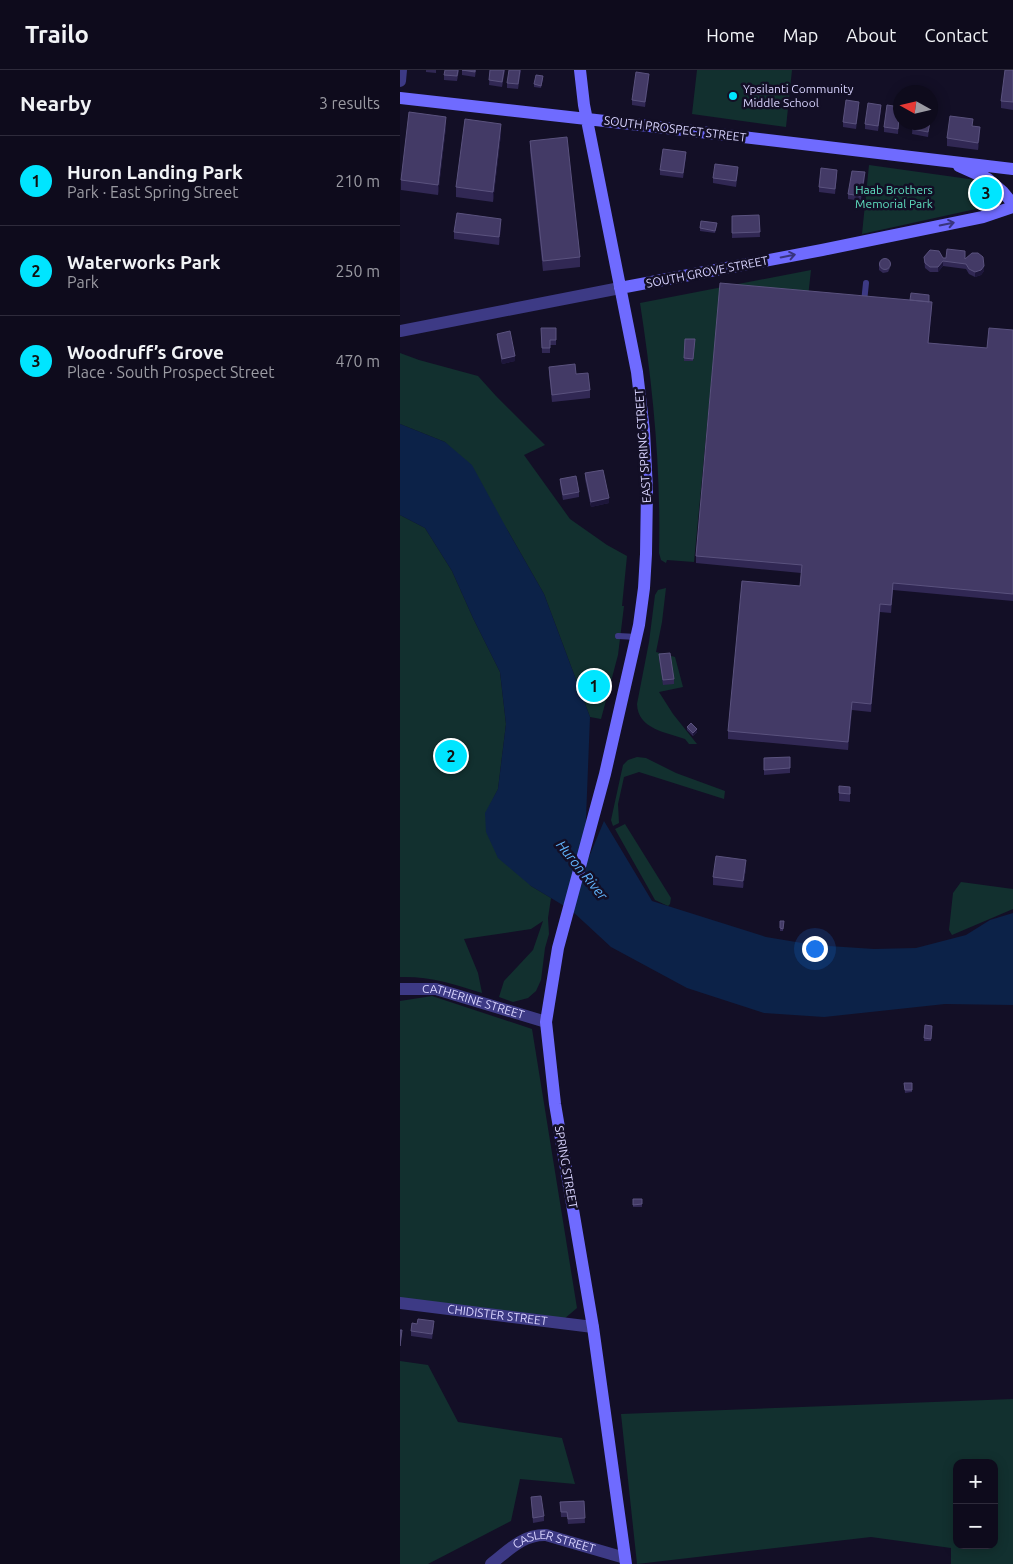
<!DOCTYPE html>
<html lang="en">
<head>
<meta charset="utf-8">
<style>
  :root { --surface:#0e0b1c; --page:#171425; --text:#f1f3f6; --muted:#9b9ba3; --line:#2e2b3b; --accent:#00e5ff }
  body { margin:0; font-family:Ubuntu,sans-serif; background:var(--page); color:var(--text) }
  .controls { position:absolute; right:15px; bottom:15px; display:grid; overflow:hidden; border-radius:10px; box-shadow:0 2px 12px #0003 }
  .controls button { width:45px; height:45px; display:grid; place-items:center; padding:0; border:0; border-bottom:1px solid var(--line); background:var(--surface); color:var(--text); font:25px sans-serif }
  .compass { position:absolute; left:493px; top:15px; width:45px; height:45px; border-radius:50%; background:var(--surface); box-shadow:0 2px 12px #0003; rotate:278deg }
  .you { position:absolute; left:414px; top:878px; width:18px; height:18px; margin:-12px; border:4px solid #fff; border-radius:50%; background:#1a73e8; box-shadow:0 0 0 8px #1a73e833 }
  .badge { display:grid; place-items:center; width:32px; height:32px; border-radius:50%; background:var(--accent); color:#111; font-size:16px; font-weight:700 }
  .pin { position:absolute; translate:-50% -50%; border:2px solid #fff; box-shadow:0 1px 5px #0006 }
  .list { margin:0; padding:0; list-style:none }
  h2 { display:flex; justify-content:space-between; align-items:center; height:65px; margin:0; padding:0 20px; font-size:21px }
  h2 small { font-size:16px; font-weight:400; color:var(--muted) }
  .list li { display:grid; grid-template-columns:32px 1fr auto; gap:15px; align-items:center; box-sizing:border-box; height:90px; padding:0 20px; border-top:1px solid var(--line) }
  .list b { display:block; font-size:19px; white-space:nowrap }
  .list p { margin:0; font-size:16px; white-space:nowrap; color:var(--muted) }
  .list em { font-size:16px; font-style:normal; color:var(--muted) }
  .map { position:relative; flex:none; width:613px; height:1494px; overflow:hidden }
  header { display:flex; align-items:center; gap:30px; box-sizing:border-box; height:70px; padding:0 25px; background:var(--surface); border-bottom:1px solid var(--line) }
  header strong { font-size:24px }
  nav { display:flex; gap:28px; margin-inline-start:auto; font-size:18px }
  main { display:flex }
  aside { flex:1; background:var(--surface) }
  .map>svg:first-child { display:block }
  .green { fill:#12302f; fill-rule:evenodd }
  .water { fill:#0c2248 }
  .lines { fill:none; stroke-linecap:round; stroke-linejoin:round }
  .service { stroke:#3d3a85; stroke-width:6 }
  .minor { stroke:#3d3a85; stroke-width:12 }
  .tertiary { stroke:#3d3a85; stroke-width:12 }
  .secondary { stroke:#6f6bff; stroke-width:12 }
  .wall { fill:#312854 }
  .shaded-wall { fill:#1d163a }
  .building { fill:#433a66; stroke:#5a527e }
  .oneway { stroke:#38347d }
  .poi-dot { fill:#00e5ff; stroke:#130f26; stroke-width:2 }
  .labels { text-anchor:middle; stroke-width:5; stroke-linejoin:round; paint-order:stroke }
  .poi-label { font-size:12px; fill:#d9d4ff; stroke:#130f26; text-anchor:start }
  .street-label { font-size:12px; fill:#d9d4ff; stroke:#130f26 }
  .park-label { font-size:12px; fill:#5fe0c0; stroke:#130f26 }
  .water-label { font-size:14px; font-style:italic; fill:#62b6ff; stroke:#130f26 }
</style>
</head>
<body>
<header>
<strong>Trailo</strong>
<nav><a>Home</a><a>Map</a><a>About</a><a>Contact</a></nav>
</header>
<main>
<aside>
<h2>Nearby<small>3 results</small></h2>
<ul class="list">
<li><span class="badge">1</span><div><b>Huron Landing Park</b><p>Park · East Spring Street</p></div><em>210 m</em></li>
<li><span class="badge">2</span><div><b>Waterworks Park</b><p>Park</p></div><em>250 m</em></li>
<li><span class="badge">3</span><div><b>Woodruff’s Grove</b><p>Place · South Prospect Street</p></div><em>470 m</em></li>
</ul>
</aside>
<div class="map">
<svg width="613" height="1494" viewBox="0 0 613 1494">
  <rect width="100%" height="100%" fill="#130f26"/>
  <path class="green" d="M297,0H392L386,57L292,44Z
    M469,95L576,110L595,122L600,132L585,137L462,164Z
    M411,200L408,227L320,220L294,492L267,490L266,493L261,490L259,483C261,398 253,317 240,233Z
    M0,283L19,290L78,306L96,326L145,375L124,385L170,449L207,475L227,486L222,536H224L218,585L201,649L190,647L144,524L108,461L45,372L0,354Z
    M0,445L25,458L52,501L73,548L100,602L106,654L98,719L86,743L131,816L151,828L148,848L149,864L145,878L141,910L136,921L128,928L113,932L99,927L104,911L133,880L143,851L131,859L64,869L78,903L82,923C54,914 29,906 0,907Z
    M266,518L262,552L256,582L275,587L283,617L259,622L273,644L297,674H289L285,669C265,662 238,659 237,634L249,572L255,525L258,520Z
    M237,687L246,688L276,703L325,721L324,729L239,702L224,707L218,734L219,753L213,756L211,750L223,695L228,690Z
    M225,754L271,828L270,834L268,836L255,830L215,759Z
    M561,812L613,819V839L552,865L549,860L553,823Z
    M32,926L132,959L177,1238L164,1249L0,1229V931Z
    M0,1291L28,1295L58,1352L162,1368L175,1414L120,1409L111,1451L28,1494H0Z
    M613,1329V1494H551V1478L471,1467L237,1494L221,1344ZM557,1393H594V1475H557Z"/>
  <path class="water" d="M0,354L45,372L72,395L108,461L144,524L190,647L184,799L204,751L252,831L366,867L414,875L474,879L516,878L566,865L590,850L613,843V935L545,934L424,947L364,943L287,918L211,877L171,840L131,816L98,788L86,762L85,743L98,719L106,654L100,602L73,548L52,501L25,458L0,445Z"/>
  <g class="lines">
    <path class="service" d="M464,232L466,213
      M218,566L237,567"/>
    <g class="minor">
      <path d="M0,11L1,0"/>
      <path id="s1" d="M0,1233L193,1257"/>
      <path id="s2" d="M91,1494C108,1481 123,1464 146,1465L225,1488"/>
    </g>
    <g class="tertiary">
      <path d="M0,261L220,218"/>
      <path id="s3" d="M0,919H36L146,952"/>
    </g>
    <path class="secondary" d="M180,0L184,35L237,302L244,361L247,420L246,484L244,518L239,555L205,704L158,878L146,952L155,1034L193,1257L226,1494
      M0,28L258,57L613,99
      M559,96L588,109L603,122L613,134
      M220,218L422,180L583,147L613,137"/>
  </g>
  <path class="wall" d="M26,0H36V3L26,2Z
    M59,0L57,11L44,10V5Z
    M62,0H76L75,7L62,5Z
    M90,0H105L102,17L89,15Z
    M121,0L118,19L107,18V13Z
    M613,0V40L601,38V31Z
    M143,9L141,18L134,17V14Z
    M249,9L245,37L232,35V30Z
    M459,37L456,59L443,57V52Z
    M500,37L498,64L484,62V57Z
    M481,40L478,61L465,59V54Z
    M513,52H530L528,67L512,64Z
    M573,56L580,65L578,80L547,76V68Z
    M46,57L38,125L1,120V110Z
    M101,64L93,132L56,127V117Z
    M130,71L180,187V197L143,201L130,81Z
    M286,87L283,108L260,105V100Z
    M338,102L336,117L313,113V108Z
    M437,105L435,124L419,122V117Z
    M465,107L461,131L448,129V124Z
    M359,145L360,167L332,168V146Z
    M317,155L315,163L300,161V158Z
    M101,156L99,175L54,169V162Z
    M524,187L565,189L584,201L581,205L575,207L569,204L566,199L543,196L538,202H530L525,198Z
    M479,193L490,198L488,202L483,203L479,200Z
    M529,232L532,239L528,273L587,278L613,260V531L493,520L491,543L480,542L471,642L452,640L448,680L328,669V661L400,516L401,503L296,493V486Z
    M141,258H156V275H150V283H142Z
    M97,264L115,291L102,294L97,269Z
    M285,269H295L293,291H284Z
    M149,297L176,304L190,320V328L152,332L149,304Z
    M185,403L209,433L191,437L185,409Z
    M160,409L179,422V427L163,430L160,414Z
    M259,584L274,609V614L263,615L259,589Z
    M287,657L297,662L293,666L287,660Z
    M390,687V703L364,705V688Z
    M439,723L450,724V732L439,731Z
    M346,798L343,818L313,815V807Z
    M380,851H384L383,861H380Z
    M525,955L532,956L531,971H524Z
    M504,1013H512V1022L505,1023Z
    M233,1129H242V1137H233Z
    M17,1254L34,1256L32,1269L11,1266V1261Z
    M131,1427L144,1446V1451L133,1453Z
    M184,1431L185,1453L168,1454L167,1447H161L160,1432Z"/>
  <path class="shaded-wall" d="M249,4V9L245,37V32Z
    M46,47V57L38,125V115Z
    M101,54V64L93,132V122Z
    M580,57V65L578,80V73Z
    M465,102V107L461,131V126Z
    M101,149V156L99,175V167Z
    M543,191V196L538,202V197Z
    M584,196V201L581,205L575,207V202Z
    M532,232V239L528,280V273Z
    M115,286V291L102,294V289Z
    M209,428V433L191,437V432Z
    M480,534V542L471,642V634Z
    M452,632V640L448,680V672Z
    M297,659V662L293,666V663Z
    M346,790V798L343,818V811Z"/>
  <path class="building" d="M45,0H58L57,6L44,5Z
    M62,0H75V2Z
    M90,0H104L102,12L89,10Z
    M109,0H120L118,14L107,13Z
    M605,0H613V32L601,31Z
    M236,2L249,4L245,32L232,30Z
    M136,5L143,6L141,16L134,14Z
    M446,30L459,32L456,54L443,52Z
    M468,33L481,35L478,56L465,54Z
    M487,35L500,37L498,59L484,57Z
    M9,42L46,47L38,115L1,110Z
    M550,46L573,49L572,56L580,57L578,73L547,68Z
    M65,49L101,54L93,122L56,117Z
    M513,52H530L528,62L512,59Z
    M167,67L180,187L143,191L130,71Z
    M263,79L286,82L283,103L260,100Z
    M315,94L338,97L336,111L313,108Z
    M421,98L437,100L435,119L419,117Z
    M452,101L465,102L461,126L448,124Z
    M57,143L101,149L99,167L54,162Z
    M359,145L360,162L332,163V146Z
    M301,151L317,153L315,161L300,158Z
    M547,179L565,181V189L572,183H578L583,187L584,196L581,200L575,202L569,199L566,194L543,191L538,197H530L525,193L524,187L530,180L539,181L543,188H546Z
    M479.5 194a5.5 5.5 0 1 1 11 0a5.5 5.5 0 1 1-11 0Z
    M320,213L532,232L528,273L587,278L589,258L613,260V524L493,513L491,535L480,534L471,634L452,632L448,672L328,661L342,511L400,516L402,495L296,486Z
    M511,223L529,225V232L510,230Z
    M141,258H156V270H150V278H142Z
    M110,261L115,286L102,289L97,264Z
    M285,269H295L293,289L284,288Z
    M175,294L176,304L188,303L190,320L152,325L149,297Z
    M203,400L209,428L191,432L185,403Z
    M176,406L179,422L163,425L160,409Z
    M270,583L274,609L263,610L259,584Z
    M291,653L297,659L293,663L287,657Z
    M390,687V698L364,700V688Z
    M439,716L450,717V724L439,723Z
    M316,786L346,790L343,811L313,807Z
    M380,851H384L383,859L380,858Z
    M525,955L532,956L531,969L524,968Z
    M504,1013H512V1020H505Z
    M233,1129H242V1134L233,1135Z
    M18,1249L34,1251L32,1264L11,1261L12,1253L17,1254Z
    M0,1260H2L0,1276Z
    M141,1426L144,1446L133,1448L131,1427Z
    M184,1431L185,1448L168,1449L167,1442H161L160,1432Z"/>
  <defs><path id="oneway-shaft" d="M-6 0H5M1.5-3L5.5 0L1.5 3" fill="none" stroke-width="1.6" stroke-linecap="round" stroke-linejoin="round" transform="scale(1.25)"/></defs>
  <g class="oneway">
    <use href="#oneway-shaft" transform="translate(547 154) rotate(-12)"/>
    <use href="#oneway-shaft" transform="translate(388 186) rotate(-11)"/>
  </g>
  <circle class="poi-dot" cx="333" cy="26" r="5"/>
  <g class="labels">
    <g class="poi-label">
      <text x="343" y="23">Ypsilanti Community<tspan x="343" dy="14">Middle School</tspan></text>
    </g>
    <g class="street-label">
      <text transform="translate(275 59) rotate(7)" y="4">SOUTH PROSPECT STREET</text>
      <text transform="translate(307 202) rotate(-11)" y="4">SOUTH GROVE STREET</text>
      <text transform="translate(243 376) rotate(-94)" y="4">EAST SPRING STREET</text>
      <text dy="4" stroke="none"><textPath href="#s3" startOffset="75">CATHERINE STREET</textPath></text>
      <text transform="translate(166 1097) rotate(80)" y="4">SPRING STREET</text>
      <text dy="4" stroke="none"><textPath href="#s1" startOffset="98">CHIDISTER STREET</textPath></text>
      <text dy="4" stroke="none"><textPath href="#s2" startOffset="72">CASLER STREET</textPath></text>
    </g>
    <g class="park-label">
      <text x="494" y="124">Haab Brothers<tspan x="494" dy="14">Memorial Park</tspan></text>
    </g>
    <g class="water-label">
      <text transform="translate(182 800) rotate(51)" y="5">Huron River</text>
    </g>
  </g>
</svg>
<div class="controls">
<button>+</button>
<button>−</button>
</div>
<svg class="compass" viewBox="-18 -18 36 36"><path d="M0-13l5 13h-10z" fill="#e53935"/><path d="M0 13l5-13h-10z" fill="#9b9ba3"/></svg>
<div class="you"></div>
<div class="pin badge" style="left:194px;top:616px">1</div>
<div class="pin badge" style="left:51px;top:686px">2</div>
<div class="pin badge" style="left:586px;top:123px">3</div>
</div>
</main>
</body>
</html>
